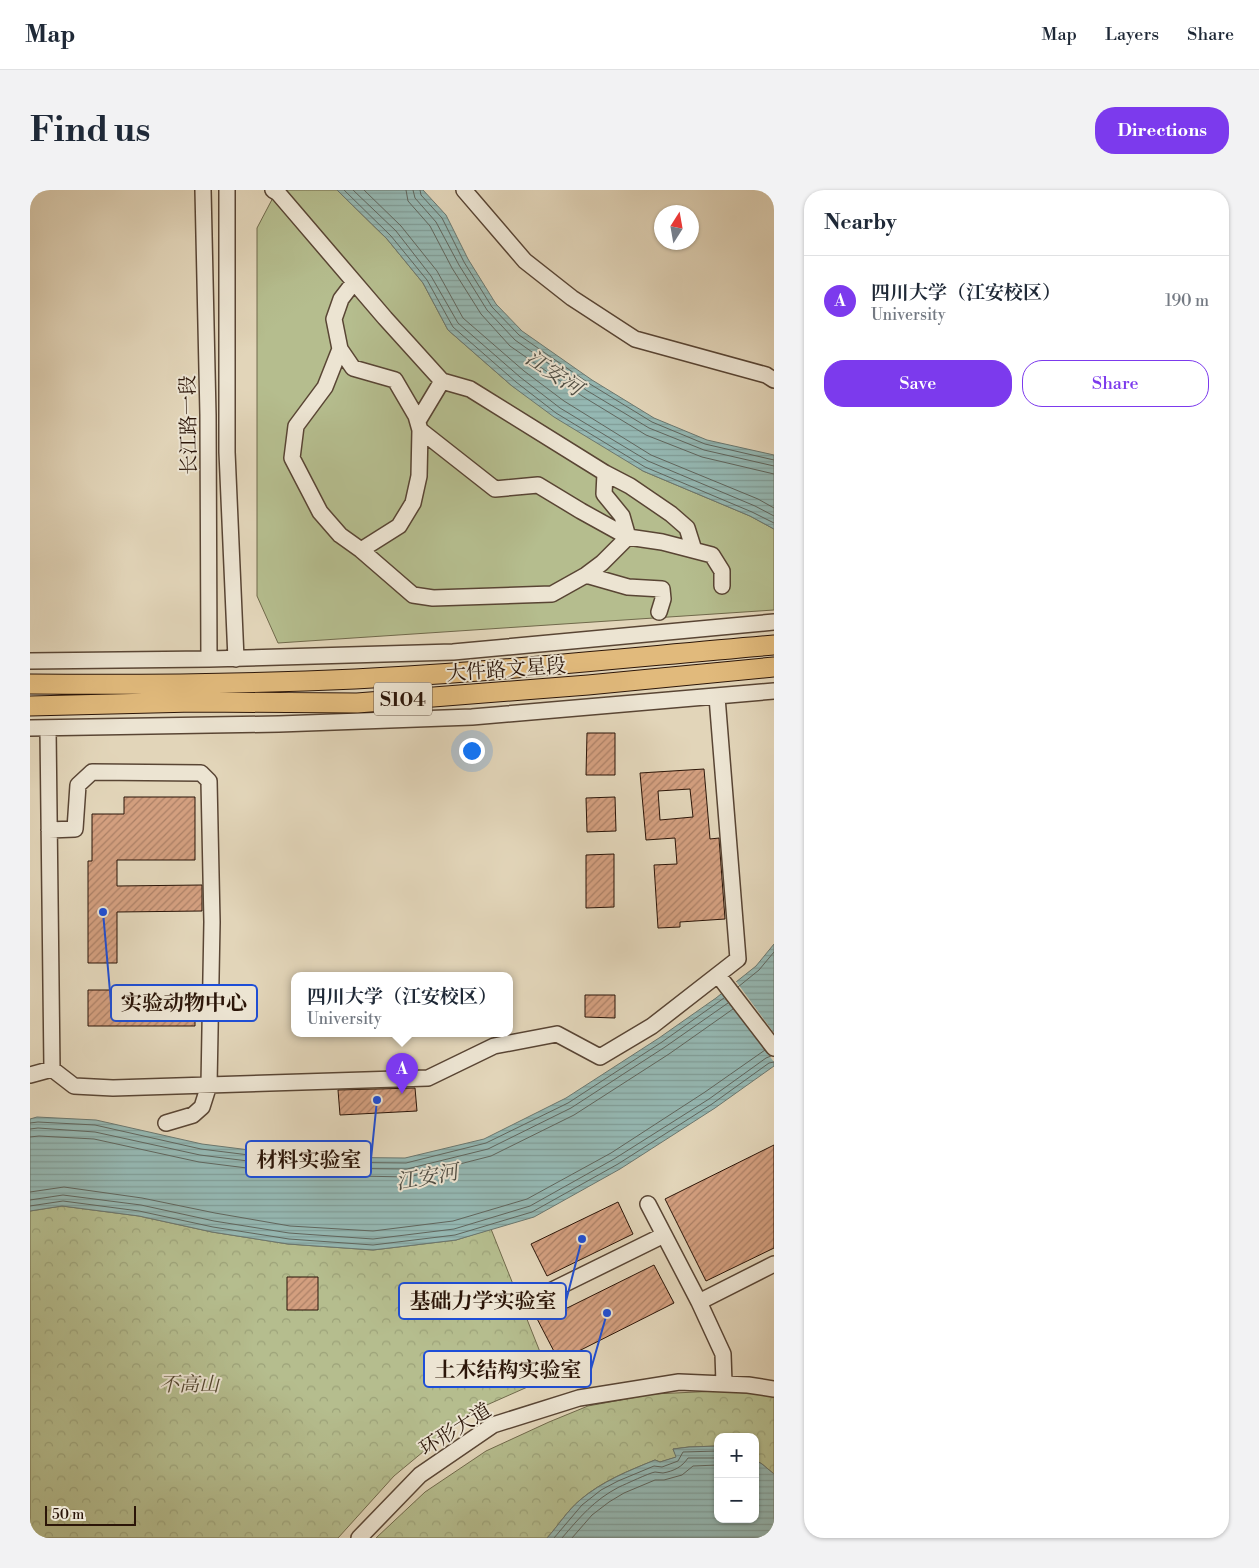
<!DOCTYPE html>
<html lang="en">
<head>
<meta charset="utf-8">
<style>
  :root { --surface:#fff; --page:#f2f2f3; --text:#1f2937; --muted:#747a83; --line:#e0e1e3; --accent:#7c3aed }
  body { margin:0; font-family:"Libre Bodoni","Noto Serif SC",serif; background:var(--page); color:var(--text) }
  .controls { position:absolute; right:15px; bottom:15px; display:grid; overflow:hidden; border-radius:10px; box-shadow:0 1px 4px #0004 }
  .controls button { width:45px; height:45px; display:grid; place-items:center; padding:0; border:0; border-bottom:1px solid var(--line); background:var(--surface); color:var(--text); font:25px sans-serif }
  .compass { position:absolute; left:624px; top:15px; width:45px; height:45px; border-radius:50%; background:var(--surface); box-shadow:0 1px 4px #0004; rotate:11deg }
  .scale { position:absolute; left:15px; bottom:12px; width:91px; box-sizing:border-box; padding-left:5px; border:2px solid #2b1508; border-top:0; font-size:14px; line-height:18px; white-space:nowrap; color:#2b1508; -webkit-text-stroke:4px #ece4d2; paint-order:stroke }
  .you { position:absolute; left:441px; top:560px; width:18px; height:18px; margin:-12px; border:4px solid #fff; border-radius:50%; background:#1a73e8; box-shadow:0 0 0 8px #1a73e833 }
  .badge { display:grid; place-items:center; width:32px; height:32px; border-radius:50%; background:var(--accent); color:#fff; font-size:16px; font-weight:700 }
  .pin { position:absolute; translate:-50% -41px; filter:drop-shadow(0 1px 2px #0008) }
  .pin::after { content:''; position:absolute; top:26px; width:18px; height:15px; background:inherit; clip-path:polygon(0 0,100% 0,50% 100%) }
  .popup { position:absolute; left:261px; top:782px; width:222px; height:65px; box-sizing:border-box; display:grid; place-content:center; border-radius:10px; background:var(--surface); filter:drop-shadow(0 1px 4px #0005); font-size:16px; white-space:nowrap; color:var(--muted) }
  .popup b { font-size:19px; color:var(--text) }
  .popup::after { content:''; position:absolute; left:50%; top:100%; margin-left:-10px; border:10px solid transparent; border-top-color:var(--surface) }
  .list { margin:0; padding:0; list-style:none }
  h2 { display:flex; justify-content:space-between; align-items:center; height:65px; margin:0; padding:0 20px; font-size:21px }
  h2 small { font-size:16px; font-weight:400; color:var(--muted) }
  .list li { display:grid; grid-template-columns:32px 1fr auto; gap:15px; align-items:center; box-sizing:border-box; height:90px; padding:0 20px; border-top:1px solid var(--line) }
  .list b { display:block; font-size:19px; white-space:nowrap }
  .list p { margin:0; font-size:16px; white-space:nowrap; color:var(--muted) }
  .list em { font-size:16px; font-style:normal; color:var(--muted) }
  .actions { display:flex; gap:10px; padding:15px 20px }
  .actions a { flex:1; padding:11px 0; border:1px solid var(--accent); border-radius:20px; text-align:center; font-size:18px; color:var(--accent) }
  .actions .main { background:var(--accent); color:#fff }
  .map { position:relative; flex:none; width:744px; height:1348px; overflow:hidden; border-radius:20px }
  header { display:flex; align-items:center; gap:30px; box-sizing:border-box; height:70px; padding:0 25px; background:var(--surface); border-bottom:1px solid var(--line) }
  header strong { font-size:24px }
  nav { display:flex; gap:28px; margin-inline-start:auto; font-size:18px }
  .intro { display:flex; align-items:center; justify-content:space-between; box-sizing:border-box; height:120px; padding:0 30px }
  h1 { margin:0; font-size:35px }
  .button { padding:12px 22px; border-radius:20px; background:var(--accent); color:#fff; font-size:18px; font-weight:700 }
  main { display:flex; gap:30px; padding:0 30px }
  aside { flex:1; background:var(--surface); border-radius:20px; box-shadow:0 1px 4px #0004 }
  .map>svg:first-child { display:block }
  .green { fill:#b5bd8e; stroke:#70694b }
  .forest { fill:url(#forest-crowns); stroke:#70694b }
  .water { fill:url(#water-rules); stroke:#6b776f }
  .pier { fill:#e2d5b9 }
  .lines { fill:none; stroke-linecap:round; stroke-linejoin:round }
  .shore { stroke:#60665e; stroke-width:1 }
  .building { fill:url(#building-hatch); stroke:#2b1508; fill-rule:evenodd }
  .minor-casing { stroke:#594534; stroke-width:18 }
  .major-casing { stroke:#2b1508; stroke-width:21 }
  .minor { stroke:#ece4d2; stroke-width:15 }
  .major { stroke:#e1ba7c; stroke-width:19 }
  .labels { text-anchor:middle; stroke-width:4; stroke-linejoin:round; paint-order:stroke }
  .shield { fill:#ece4d2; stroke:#655345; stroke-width:1 }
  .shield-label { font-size:19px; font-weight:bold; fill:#2b1508 }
  .street-label { font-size:20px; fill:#2b1508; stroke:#ece4d2 }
  .park-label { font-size:20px; font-style:italic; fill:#544730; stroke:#ece4d2 }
  .water-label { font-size:21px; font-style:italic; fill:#504e44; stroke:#ece4d2 }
  .leader { fill:none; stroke:#1d4ed8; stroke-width:2 }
  .callout-dot { fill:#1d4ed8; stroke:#ece4d2; stroke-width:2 }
  .callout { fill:#ece4d2; stroke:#1d4ed8; stroke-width:2 }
  .callout-label { font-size:21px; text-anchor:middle; font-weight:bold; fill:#2b1508 }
</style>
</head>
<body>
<header>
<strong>Map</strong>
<nav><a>Map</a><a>Layers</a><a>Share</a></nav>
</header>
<div class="intro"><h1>Find us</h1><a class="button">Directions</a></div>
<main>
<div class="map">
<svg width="744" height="1348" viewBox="0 0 744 1348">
  <defs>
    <pattern id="forest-crowns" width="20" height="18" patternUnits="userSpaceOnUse" patternTransform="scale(1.25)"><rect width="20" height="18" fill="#b5bd8e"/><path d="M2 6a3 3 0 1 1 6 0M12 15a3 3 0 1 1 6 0" fill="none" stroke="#9ca279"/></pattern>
    <pattern id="water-rules" width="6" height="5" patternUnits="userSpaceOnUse" patternTransform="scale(1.25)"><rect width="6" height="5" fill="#95b8b3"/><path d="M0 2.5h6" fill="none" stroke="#819d98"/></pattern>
    <pattern id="building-hatch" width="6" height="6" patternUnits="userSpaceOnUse" patternTransform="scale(1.25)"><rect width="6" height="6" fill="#d39f7f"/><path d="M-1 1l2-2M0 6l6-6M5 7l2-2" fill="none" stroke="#ab8066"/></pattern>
  </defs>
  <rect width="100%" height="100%" fill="#e2d5b9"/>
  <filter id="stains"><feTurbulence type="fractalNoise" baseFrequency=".004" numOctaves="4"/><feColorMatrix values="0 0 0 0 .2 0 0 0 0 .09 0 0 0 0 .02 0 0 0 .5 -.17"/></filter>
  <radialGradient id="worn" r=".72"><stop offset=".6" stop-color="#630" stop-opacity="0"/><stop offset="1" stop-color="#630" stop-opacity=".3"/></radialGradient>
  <path class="green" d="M247,0H307L357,49L393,93L418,140L482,196L613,281L720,326L744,339V420L248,453L227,406V38Z"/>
  <path class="forest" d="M32,1016L109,1026L182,1042L258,1054L343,1060L426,1050L461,1039L520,1187L441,1222L364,1286L308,1348H0V1021Z
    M688,1201L744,1205V1284L732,1274L725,1270V1247H688V1256L659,1257L643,1259L647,1267L630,1272L625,1270C598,1281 572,1291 550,1310C537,1321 528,1336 517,1348H346L395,1302L456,1261L519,1232L558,1216L623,1204Z"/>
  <path class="water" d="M307,0H393L416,25L438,69L466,114L492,141L562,190L624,228L677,250L744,265V339L720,326L613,281L524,227L482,196L418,140L393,93L357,49Z
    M744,754V876L685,918L590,979L504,1027L426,1050L343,1060L258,1054L182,1042L109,1026L32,1016L0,1021V929L7,927L66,930L172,954L275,967L375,968L454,949L536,908L629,848L686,808L726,776Z
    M688,1256V1329H725V1270L732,1274L744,1284V1348H517C528,1336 537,1321 550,1310C573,1291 598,1281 625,1270L630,1272L646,1267L643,1259L659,1257Z"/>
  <path class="pier" d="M705,790L744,843V872L691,801Z"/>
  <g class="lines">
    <path class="shore" d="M314,0L361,46L397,90L423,137L486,192L526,223L615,277L722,322L744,333
      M323,0L366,41L401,86L428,133L490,187L530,218L618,271L725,316L744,326
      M334,0L371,36L407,81L433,128L494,181L534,211L621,265L728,309L744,318
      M376,0L378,11L400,36L422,78L451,124L480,156L552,206L616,245L672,267L744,284
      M383,0L385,8L406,32L429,75L457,120L485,150L556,200L619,238L674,260L744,276
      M390,0L391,5L412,28L434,72L462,117L489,145L560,194L622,232L675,254L744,270
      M708,797L729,780L744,762
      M0,933L8,932L65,935L171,959L275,972L376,973L456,953L538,913L632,852L694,808
      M0,939L8,938L65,942L170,965L274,978L377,979L458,959L541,918L635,857L698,813
      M0,947L9,946L64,949L169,972L273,985L379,987L461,966L544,925L639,864L703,819
      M0,1002L34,997L112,1008L185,1023L260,1036L343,1041L423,1031L497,1009L581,963L675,902L735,860
      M0,1010L33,1005L111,1015L184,1031L259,1043L343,1049L424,1039L500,1016L584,969L679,909L736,868L741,866
      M0,1016L33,1011L109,1021L183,1037L259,1049L343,1055L425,1045L502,1022L588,974L682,914L739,873L744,872
      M524,1348L552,1315L571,1300L588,1291L624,1276L632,1277L648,1271L653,1262L688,1261
      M532,1348C550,1327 564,1310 589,1297C596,1294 619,1283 625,1282C628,1282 630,1283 633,1283C644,1281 652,1277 658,1268H688
      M542,1348L562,1325L579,1312L594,1303L625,1290H634L652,1285L663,1276L688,1275"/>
  </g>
  <path class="building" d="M557,543H585V585H556Z
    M674,579L680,649L689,648L695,729L650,732V737L628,738L624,675L647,674L645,648L616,650L610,583ZM660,599L663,627L630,630L628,601Z
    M94,607H165V670H87V696L172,695V721L87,722V773H58V671H62V624H94Z
    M585,607L586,641L557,642L556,608Z
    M584,664V717L556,718V665Z
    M58,800H165V836H58Z
    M555,805H585V828L555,827Z
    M385,898L387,921L310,925L308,900Z
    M744,955V1058L676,1091L635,1009Z
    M588,1012L603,1044L517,1086L501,1054Z
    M624,1075L644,1113L529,1171L503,1121L519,1113L525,1124Z
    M257,1087H288V1120H257Z"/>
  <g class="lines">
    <g class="minor-casing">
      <path id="minor" d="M173,0L178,225L179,469
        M197,0V262L206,469
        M243,0L248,3L355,128L412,191L440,199L575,283L574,304L592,326L598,347
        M434,0L495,71L542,108L605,149L736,185L744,190
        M324,92L311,109L304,129L310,159L295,197L266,236L262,268L290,322L310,345L331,360L383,405L403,408L522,404L556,385L572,373L598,347L632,352L682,365L692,381V396
        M310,159L323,178L365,190L386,226L390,240L389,286L383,313L369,336L331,360
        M388,231L412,191
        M390,240L465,299L508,295L551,321L598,347
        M575,283L600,296L641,324L657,338L664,360
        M556,385L598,397L632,399L633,409L629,422
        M0,471L179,469L423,462L744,432
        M0,538L249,534L442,527L744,501
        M19,640L45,639L48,595L62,582L171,583L179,591L182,732L179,895L172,917L163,925L136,933
        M688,785L744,858
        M22,879L44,896L83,898L398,888L464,856L527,844L570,867L622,836L708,769L687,507
        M0,885L22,879L18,539
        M618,1014L669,1112L693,1164L694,1193
        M500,1111L634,1045
        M669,1112L744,1074
        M329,1348L390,1285L463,1235L549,1208L649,1192L718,1195L744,1199"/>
    </g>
    <g class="major-casing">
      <path id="major" d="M0,494C109,495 217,494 325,489C465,482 604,467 744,455
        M0,516L164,512L327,513L558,495L744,477"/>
    </g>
    <use href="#minor" class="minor"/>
    <use href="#major" class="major"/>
  </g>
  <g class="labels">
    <rect class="shield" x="344" y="492.5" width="58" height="33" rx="4"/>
    <g class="shield-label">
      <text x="373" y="516">S104</text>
    </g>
    <g class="street-label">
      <text transform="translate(158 235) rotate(-91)" y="7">长江路一段</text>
      <text transform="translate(476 479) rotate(-4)" y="7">大件路文星段</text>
      <text transform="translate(425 1239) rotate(-32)" y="7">环形大道</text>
    </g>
    <g class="park-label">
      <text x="159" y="1201">不高山</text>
    </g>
    <g class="water-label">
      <text transform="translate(524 183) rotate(34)" y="7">江安河</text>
      <text transform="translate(397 987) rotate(-10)" y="7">江安河</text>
    </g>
  </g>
  <path class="leader" d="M73 722L81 813M347 910L341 969M552 1049L536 1111M577 1123L561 1179"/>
  <g class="callout-dot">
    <circle cx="73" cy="722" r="5"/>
    <circle cx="347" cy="910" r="5"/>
    <circle cx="552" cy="1049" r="5"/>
    <circle cx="577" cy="1123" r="5"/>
  </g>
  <g class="callout">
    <rect x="81" y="795" width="146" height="36" rx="5"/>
    <rect x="216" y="951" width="125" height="36" rx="5"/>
    <rect x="369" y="1093" width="167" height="36" rx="5"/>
    <rect x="394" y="1161" width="167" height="36" rx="5"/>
  </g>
  <g class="callout-label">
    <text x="154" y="820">实验动物中心</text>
    <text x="279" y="977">材料实验室</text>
    <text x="453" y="1118">基础力学实验室</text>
    <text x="478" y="1187">土木结构实验室</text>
  </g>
  <rect width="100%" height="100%" filter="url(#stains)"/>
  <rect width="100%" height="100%" fill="url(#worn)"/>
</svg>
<div class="controls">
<button>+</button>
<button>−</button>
</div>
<svg class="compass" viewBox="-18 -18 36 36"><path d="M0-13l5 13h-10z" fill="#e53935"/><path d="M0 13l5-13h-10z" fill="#747a83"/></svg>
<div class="scale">50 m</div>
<div class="you"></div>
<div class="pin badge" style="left:372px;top:904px">A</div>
<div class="popup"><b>四川大学（江安校区）</b>University</div>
</div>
<aside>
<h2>Nearby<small></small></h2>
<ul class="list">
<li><span class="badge">A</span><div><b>四川大学（江安校区）</b><p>University</p></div><em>190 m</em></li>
</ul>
<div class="actions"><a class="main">Save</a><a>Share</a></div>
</aside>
</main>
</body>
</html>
